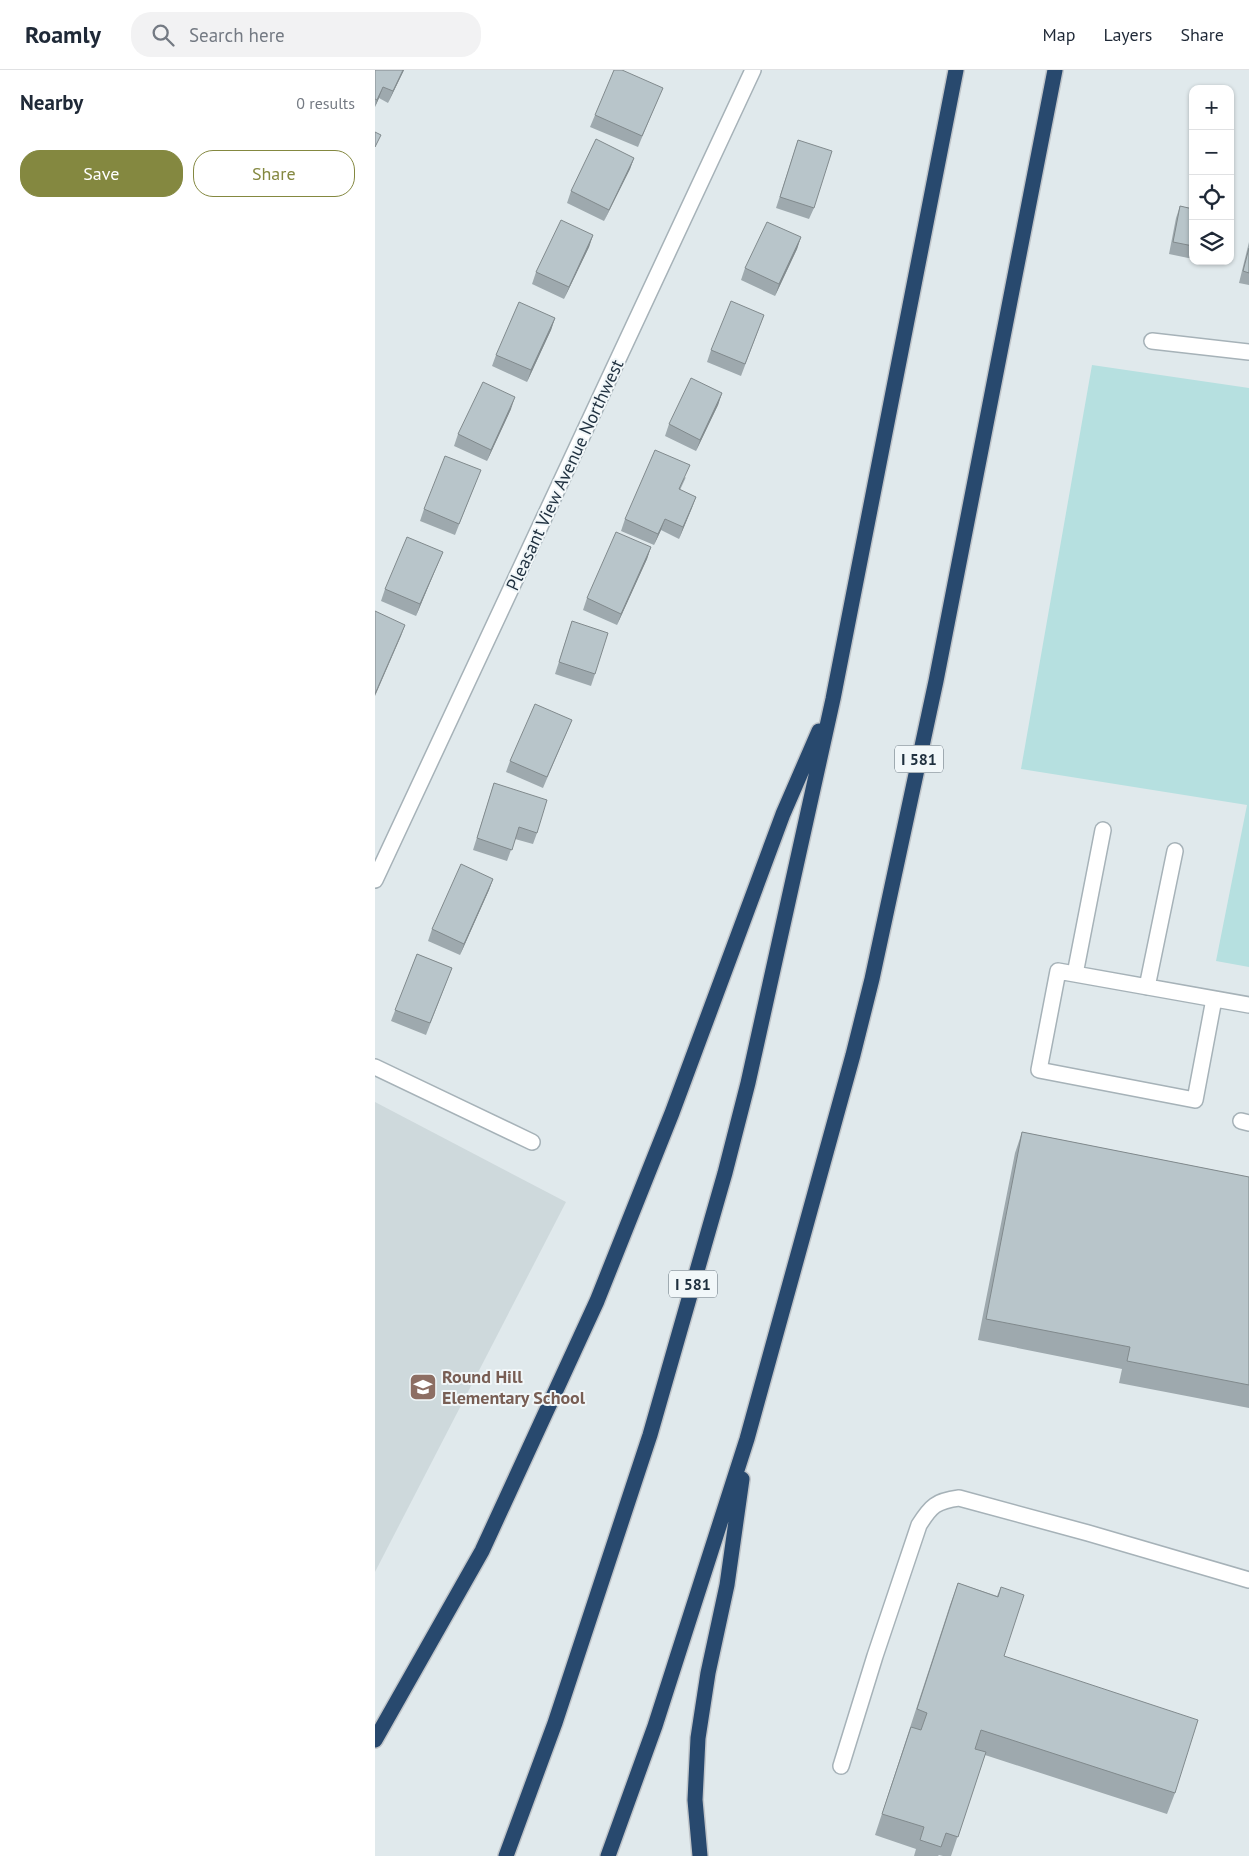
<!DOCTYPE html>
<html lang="en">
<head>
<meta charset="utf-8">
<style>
  :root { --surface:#fff; --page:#f2f2f3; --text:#1f2937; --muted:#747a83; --line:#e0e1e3; --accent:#848840 }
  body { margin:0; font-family:"PT Sans",sans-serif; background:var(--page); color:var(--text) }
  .controls { position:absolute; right:15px; top:15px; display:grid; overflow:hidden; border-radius:10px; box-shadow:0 1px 4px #0004 }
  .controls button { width:45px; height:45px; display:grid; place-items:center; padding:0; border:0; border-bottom:1px solid var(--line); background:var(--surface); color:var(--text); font:25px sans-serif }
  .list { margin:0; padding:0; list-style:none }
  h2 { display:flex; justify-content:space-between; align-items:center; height:65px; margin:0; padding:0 20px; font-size:21px }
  h2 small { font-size:16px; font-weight:400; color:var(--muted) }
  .actions { display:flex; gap:10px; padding:15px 20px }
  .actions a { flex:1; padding:11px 0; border:1px solid var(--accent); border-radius:20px; text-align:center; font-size:18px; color:var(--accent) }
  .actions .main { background:var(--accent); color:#fff }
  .icon { flex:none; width:28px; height:28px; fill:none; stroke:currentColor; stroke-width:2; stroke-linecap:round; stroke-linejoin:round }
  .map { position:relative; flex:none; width:874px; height:1786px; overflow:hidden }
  header { display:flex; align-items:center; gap:30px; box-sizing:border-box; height:70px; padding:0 25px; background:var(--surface); border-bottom:1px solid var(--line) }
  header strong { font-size:24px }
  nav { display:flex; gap:28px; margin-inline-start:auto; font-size:18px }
  .search { width:350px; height:45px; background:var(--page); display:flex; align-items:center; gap:12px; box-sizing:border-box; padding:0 18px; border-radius:20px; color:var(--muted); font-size:19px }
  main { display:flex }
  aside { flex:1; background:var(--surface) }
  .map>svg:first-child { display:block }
  .built { fill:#ced9dc }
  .green { fill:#b6e0e0 }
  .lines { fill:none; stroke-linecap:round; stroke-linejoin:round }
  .lane-casing { stroke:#a6b2b8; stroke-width:18 }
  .street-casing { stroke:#a6b2b8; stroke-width:18 }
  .highway-casing { stroke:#c0c5c9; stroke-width:18 }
  .lane { stroke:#fff; stroke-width:15 }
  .street { stroke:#fff; stroke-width:15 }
  .highway { stroke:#28496e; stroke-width:15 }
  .wall { fill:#9ea9ae }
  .shaded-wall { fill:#818a8d }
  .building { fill:#b8c5ca; stroke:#818a8d }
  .labels { text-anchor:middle; stroke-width:4; stroke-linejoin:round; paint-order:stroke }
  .shield { fill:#f1f7f9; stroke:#5e6c77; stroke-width:1 }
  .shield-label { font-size:16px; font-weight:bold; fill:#1f303f }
  .street-label { font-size:18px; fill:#1f303f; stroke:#f1f7f9 }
  .education-label { font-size:18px; font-weight:bold; fill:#785e54; stroke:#f1f7f9; text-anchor:start }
</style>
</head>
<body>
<header>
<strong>Roamly</strong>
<div class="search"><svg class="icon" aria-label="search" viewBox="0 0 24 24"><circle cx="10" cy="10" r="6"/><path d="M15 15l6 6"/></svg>Search here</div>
<nav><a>Map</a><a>Layers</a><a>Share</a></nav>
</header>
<main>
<aside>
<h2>Nearby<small>0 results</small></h2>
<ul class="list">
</ul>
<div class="actions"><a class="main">Save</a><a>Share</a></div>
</aside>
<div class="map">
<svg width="874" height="1786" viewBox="0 0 874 1786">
  <rect width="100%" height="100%" fill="#e0e9ec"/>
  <path class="built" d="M0,1032L191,1132L0,1502Z"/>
  <path class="green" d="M717,295L874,318V897L841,891L872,735L646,699Z"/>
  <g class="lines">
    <g class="lane-casing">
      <path id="lane" d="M700,904L728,760
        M772,917L800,781
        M839,929L820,1030L664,1000L683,901L874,935
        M866,1051L874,1053
        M466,1696L500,1586L544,1455C556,1436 561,1431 584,1428L713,1463L874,1510"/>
    </g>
    <g class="street-casing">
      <path id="street" d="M777,271L874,282
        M0,810L378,0
        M0,997L157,1072"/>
    </g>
    <g class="highway-casing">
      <path id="highway" d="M0,1670L107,1481L222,1231L297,1043L408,744L444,661
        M131,1786L180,1653L275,1365L350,1103L373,1013L458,629L581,0
        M233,1786L280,1656L372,1369L478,985L497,909L561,611L680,0
        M325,1786L320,1730L323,1668L333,1603L352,1515L367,1409"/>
    </g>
    <use href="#lane" class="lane"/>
    <use href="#street" class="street"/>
    <use href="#highway" class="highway"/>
  </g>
  <path class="wall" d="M0,0H29L13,33L4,28L0,37Z
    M283,29L263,77L215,57L220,45Z
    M423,70L439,138L434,149L401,138Z
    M259,88L255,99L229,151L192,133L196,121Z
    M805,136L818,139V189L794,184L801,148Z
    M218,165L214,177L189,229L157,214L161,202Z
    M426,167L422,179L400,226L366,210L370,198Z
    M874,172V215L864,213Z
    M829,191H845L844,194Z
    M389,245L366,306L332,292L336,280Z
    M180,248L176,260L152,312L117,296L121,285Z
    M347,323L343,335L321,381L290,366L294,354Z
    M136,339L112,391L79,376L83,364Z
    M311,407L305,420L321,427L304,469L286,460L279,475L246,461L250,449Z
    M101,412L80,465L45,451L49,439Z
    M276,477L272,489L242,555L208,540L212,528Z
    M68,482L41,546L6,531L10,519Z
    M197,551L220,604L216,616L180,604Z
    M197,650L168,718L131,702L135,691Z
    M119,713L162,763L158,774L140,769L132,791L98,780Z
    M118,809L114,820L85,885L53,871L57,859Z
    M42,884L77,898L51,965L16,951Z
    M647,1062L874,1107V1338L744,1313L747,1299L603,1270L640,1083Z
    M583,1513L622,1526L626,1517L629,1586L800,1723L792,1744L610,1685L576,1786H568L564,1785L563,1786H539L541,1779L500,1765L575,1535Z"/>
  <path class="shaded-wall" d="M28,0H29L13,33L18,21Z
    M8,17L4,28L0,37L2,30Z
    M259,88L255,99L229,151L234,140Z
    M218,165L214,177L189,229L194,217Z
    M426,167L422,179L400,226L404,214Z
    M180,248L176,260L152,312L156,300Z
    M347,323L343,335L321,381L325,370Z
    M140,327L136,339L112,391L116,380Z
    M321,427L317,438L304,469L308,457Z
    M290,449L286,460L279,475L283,464Z
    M276,477L272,489L242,555L246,544Z
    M68,482L63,493L41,546L45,534Z
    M30,555L26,566L0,626V624Z
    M118,809L114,820L85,885L89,874Z"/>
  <path class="building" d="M0,0H28L18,21L8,17L2,30L0,29Z
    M239,0H247L288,18L267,66L220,45Z
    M0,62L6,65L0,77Z
    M221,69L259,88L234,140L196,121Z
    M423,70L457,81L439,138L405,127Z
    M805,136L818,139V176L798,172Z
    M186,150L218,165L194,217L161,202Z
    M392,152L426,167L404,214L370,198Z
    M874,178V203L868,201Z
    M356,231L389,245L370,294L336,280Z
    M144,232L180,248L156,300L121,285Z
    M316,308L347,323L325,370L294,354Z
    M108,312L140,327L116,380L83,364Z
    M280,380L315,395L304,419L321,427L308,457L290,449L283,464L250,449Z
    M70,386L106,400L84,454L49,439Z
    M241,462L276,477L246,544L212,528Z
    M32,467L68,482L45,534L10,519Z
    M0,541L30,555L0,624Z
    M197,551L233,563L220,604L184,592Z
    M160,634L197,650L172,707L135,691Z
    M119,713L172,730L162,763L144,757L137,780L102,768Z
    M86,794L118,809L89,874L57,859Z
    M42,884L77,898L55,953L20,940Z
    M647,1062L874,1107V1315L752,1291L755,1277L611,1249Z
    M583,1513L623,1527L626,1517L649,1525L629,1586L823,1650L800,1723L606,1660L600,1679L611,1682L583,1767L571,1763L566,1777L545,1770L549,1757L507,1744L536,1657L546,1660L552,1643L542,1639Z"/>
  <defs>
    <g id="school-square" transform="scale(1.4375)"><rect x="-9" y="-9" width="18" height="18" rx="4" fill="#8d6e63" stroke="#f1f7f9"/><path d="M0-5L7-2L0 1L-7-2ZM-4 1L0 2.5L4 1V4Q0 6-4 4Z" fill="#fff"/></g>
  </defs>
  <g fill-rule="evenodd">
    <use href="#school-square" x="48" y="1317"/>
  </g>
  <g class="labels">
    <g class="shield">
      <rect x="520" y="675.5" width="48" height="27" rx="4"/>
      <rect x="294" y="1200.5" width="48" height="27" rx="4"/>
    </g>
    <g class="shield-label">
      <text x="544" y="695">I 581</text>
      <text x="318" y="1220">I 581</text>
    </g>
    <g class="street-label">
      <text transform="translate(190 405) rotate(-65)" y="6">Pleasant View Avenue Northwest</text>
    </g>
    <g class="education-label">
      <text x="67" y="1313">Round Hill<tspan x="67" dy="21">Elementary School</tspan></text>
    </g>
  </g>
</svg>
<div class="controls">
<button>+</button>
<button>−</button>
<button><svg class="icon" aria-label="locate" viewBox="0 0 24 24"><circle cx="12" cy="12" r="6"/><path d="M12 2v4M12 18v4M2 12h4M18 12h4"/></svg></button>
<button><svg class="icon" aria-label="layers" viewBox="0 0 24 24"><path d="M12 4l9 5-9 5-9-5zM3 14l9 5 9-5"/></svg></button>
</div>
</div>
</main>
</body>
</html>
